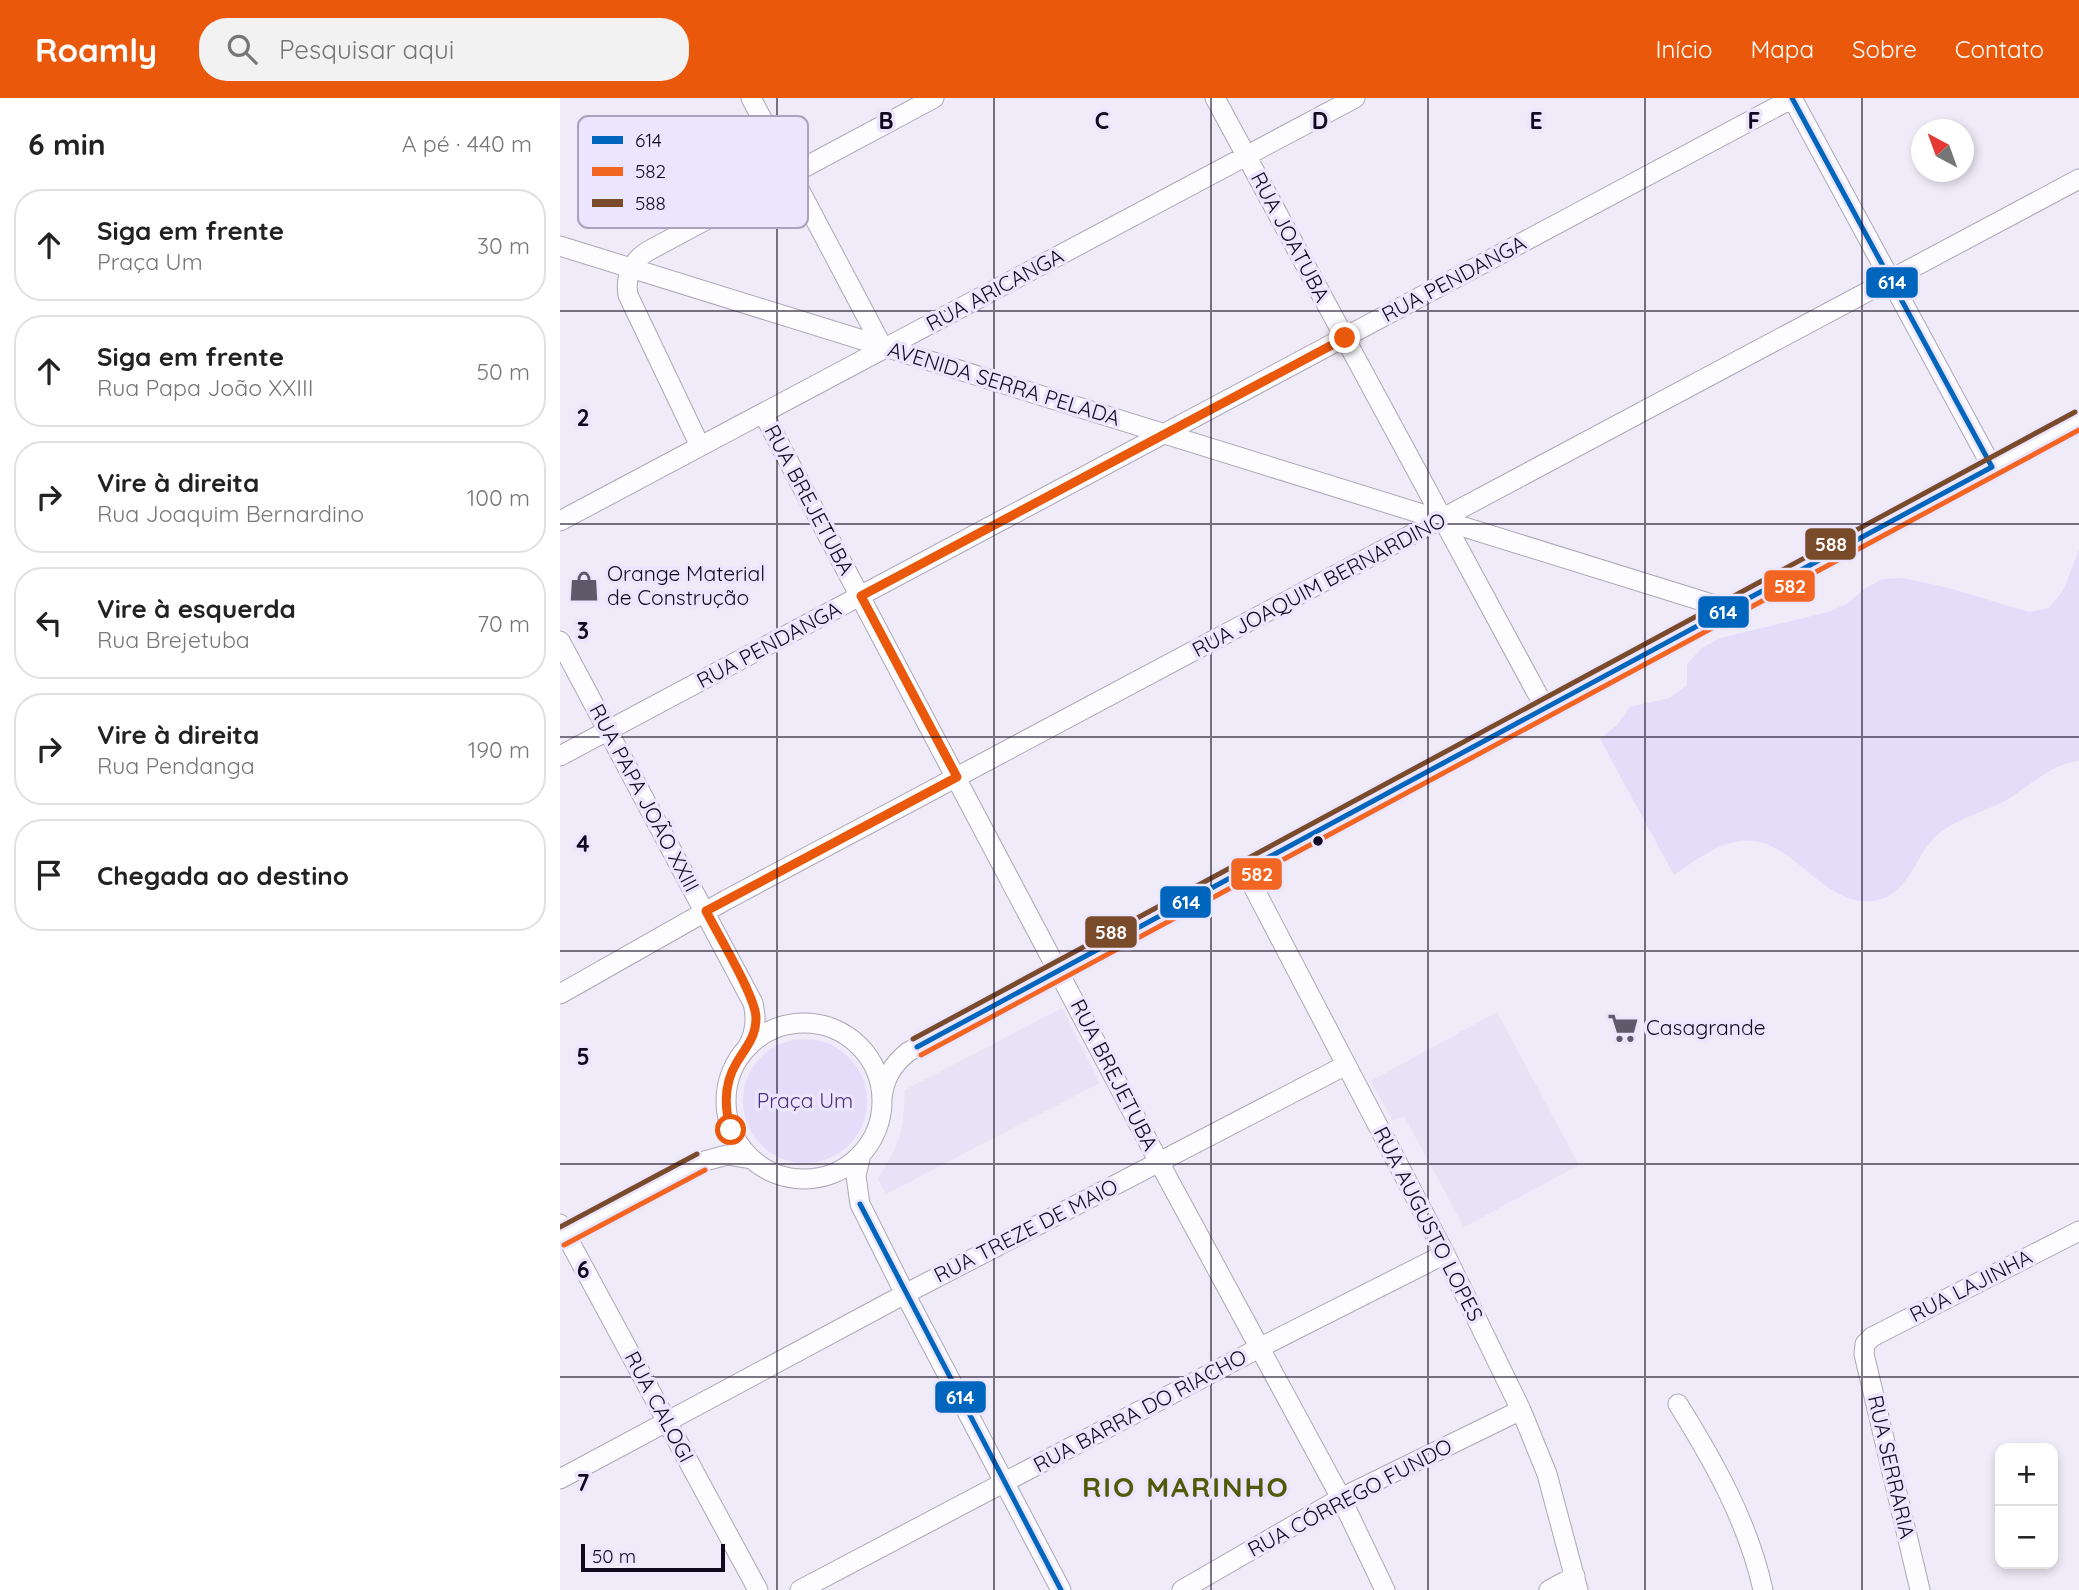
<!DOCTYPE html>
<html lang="pt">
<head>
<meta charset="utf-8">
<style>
  :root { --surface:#fff; --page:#f2f2f2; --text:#222; --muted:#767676; --line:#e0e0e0; --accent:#ea580c }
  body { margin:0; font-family:Quicksand,sans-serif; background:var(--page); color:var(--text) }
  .controls { position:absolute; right:21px; bottom:21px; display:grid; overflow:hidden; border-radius:14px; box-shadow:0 4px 10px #0003 }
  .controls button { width:63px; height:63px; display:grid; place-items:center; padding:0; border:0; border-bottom:2px solid var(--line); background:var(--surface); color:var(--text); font:35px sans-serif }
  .compass { position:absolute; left:1351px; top:21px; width:63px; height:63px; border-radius:50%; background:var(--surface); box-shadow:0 4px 10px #0003; rotate:319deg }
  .scale { position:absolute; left:21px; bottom:18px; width:144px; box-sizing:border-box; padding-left:7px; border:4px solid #110a1e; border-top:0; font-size:19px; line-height:24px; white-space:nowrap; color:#110a1e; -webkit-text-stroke:5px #ece5fe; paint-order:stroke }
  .stop { position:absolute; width:21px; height:21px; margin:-16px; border:5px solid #ea580c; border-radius:50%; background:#fff }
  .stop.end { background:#ea580c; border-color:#fff; box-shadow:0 2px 7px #0008 }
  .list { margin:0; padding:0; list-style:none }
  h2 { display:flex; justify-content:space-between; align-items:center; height:91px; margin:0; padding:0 28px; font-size:30px }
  h2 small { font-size:23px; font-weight:400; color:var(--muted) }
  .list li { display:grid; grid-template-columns:46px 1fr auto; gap:21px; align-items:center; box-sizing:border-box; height:112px; margin:0 14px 14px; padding:0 14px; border:2px solid var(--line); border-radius:28px }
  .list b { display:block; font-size:26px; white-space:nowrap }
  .list p { margin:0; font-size:23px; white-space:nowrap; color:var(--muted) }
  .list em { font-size:23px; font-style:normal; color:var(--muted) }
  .icon { flex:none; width:38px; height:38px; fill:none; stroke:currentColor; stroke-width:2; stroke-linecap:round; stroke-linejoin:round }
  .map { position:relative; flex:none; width:1519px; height:1492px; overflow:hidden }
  header { display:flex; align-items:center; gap:42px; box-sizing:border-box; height:98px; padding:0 35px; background:var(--accent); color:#fff }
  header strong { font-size:33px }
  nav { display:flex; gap:38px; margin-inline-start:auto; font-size:24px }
  .search { width:490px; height:63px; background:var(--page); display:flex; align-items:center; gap:18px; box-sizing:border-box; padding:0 24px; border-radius:28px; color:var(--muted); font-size:26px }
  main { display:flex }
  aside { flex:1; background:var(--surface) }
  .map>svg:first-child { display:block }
  .built { fill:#e8e2f7 }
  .green { fill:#e4dcf9 }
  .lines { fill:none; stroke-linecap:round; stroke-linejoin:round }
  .minor-casing { stroke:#aca7b8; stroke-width:21 }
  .minor { stroke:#fdfcfe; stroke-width:19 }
  .bus-1-casing { stroke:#ece5fe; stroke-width:10 }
  .bus-2-casing { stroke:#ece5fe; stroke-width:10 }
  .bus-3-casing { stroke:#ece5fe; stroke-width:10 }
  .bus-1 { stroke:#0065bd; stroke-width:5 }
  .bus-2 { stroke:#f26522; stroke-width:5 }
  .bus-3 { stroke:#7a4b2a; stroke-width:5 }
  .route { stroke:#ea580c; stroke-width:9 }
  .grid { fill:none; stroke:#110a1e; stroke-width:2; stroke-opacity:0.55 }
  .bus-dot { fill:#110a1e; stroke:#ece5fe; stroke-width:2.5 }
  .labels { text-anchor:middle; stroke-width:7; stroke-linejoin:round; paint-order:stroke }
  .street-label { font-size:21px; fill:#110a1e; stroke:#ece5fe }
  .poi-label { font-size:21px; fill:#110a1e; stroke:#ece5fe; text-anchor:start }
  .park-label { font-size:21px; fill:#4f2d84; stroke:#ece5fe }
  .district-label { font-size:28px; font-weight:bold; letter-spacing:2px; fill:#505b08; stroke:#ece5fe }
  .key { fill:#ece5fe; stroke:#aaa3bb; stroke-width:2 }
  .key-label { font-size:19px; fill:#110a1e }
  .grid-label { font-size:23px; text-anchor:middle; font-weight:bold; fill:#110a1e; stroke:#ece5fe; stroke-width:7; stroke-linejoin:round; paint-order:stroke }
  .line-badge { stroke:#ece5fe; stroke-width:2.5 }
  .badge-label { font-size:19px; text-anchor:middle; font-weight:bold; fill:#fff }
</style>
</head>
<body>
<header>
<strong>Roamly</strong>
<div class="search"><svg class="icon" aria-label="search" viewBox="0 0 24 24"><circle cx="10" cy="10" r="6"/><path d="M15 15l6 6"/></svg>Pesquisar aqui</div>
<nav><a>Início</a><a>Mapa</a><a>Sobre</a><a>Contato</a></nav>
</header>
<main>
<aside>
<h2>6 min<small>A pé · 440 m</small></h2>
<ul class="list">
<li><svg class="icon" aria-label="ahead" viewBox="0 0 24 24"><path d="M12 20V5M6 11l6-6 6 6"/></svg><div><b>Siga em frente</b><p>Praça Um</p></div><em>30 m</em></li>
<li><svg class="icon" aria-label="ahead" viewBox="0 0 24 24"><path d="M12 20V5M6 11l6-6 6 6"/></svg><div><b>Siga em frente</b><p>Rua Papa João XXIII</p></div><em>50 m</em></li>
<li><svg class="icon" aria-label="right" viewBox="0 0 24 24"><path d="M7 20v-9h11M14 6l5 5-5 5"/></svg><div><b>Vire à direita</b><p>Rua Joaquim Bernardino</p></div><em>100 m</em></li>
<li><svg class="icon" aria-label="left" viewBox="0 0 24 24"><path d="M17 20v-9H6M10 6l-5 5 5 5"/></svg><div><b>Vire à esquerda</b><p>Rua Brejetuba</p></div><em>70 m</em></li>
<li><svg class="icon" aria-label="right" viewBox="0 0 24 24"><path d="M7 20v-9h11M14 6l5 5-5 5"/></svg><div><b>Vire à direita</b><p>Rua Pendanga</p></div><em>190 m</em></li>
<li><svg class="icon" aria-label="arrive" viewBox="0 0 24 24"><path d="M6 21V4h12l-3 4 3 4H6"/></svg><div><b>Chegada ao destino</b></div></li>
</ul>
</aside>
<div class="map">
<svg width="1519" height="1492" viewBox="0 0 1519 1492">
  <rect width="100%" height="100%" fill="#efebf8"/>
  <path class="built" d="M502,910L540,985L326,1096L318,1081L334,1053L340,1038L343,1023L345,992Z
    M937,914L1019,1067L904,1129L844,1018L833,1023L811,983Z"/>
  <path class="green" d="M1519,452V663C1490,666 1469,689 1445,703C1423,714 1398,720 1378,736C1356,755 1350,794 1318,802C1263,814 1234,736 1180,743C1157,746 1132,764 1114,777L1040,641L1057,627L1070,609L1110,600L1127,587V566L1143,549L1161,540L1268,514L1287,506L1303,492L1322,481L1343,480L1385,489L1469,514L1489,510L1503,493Z
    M183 1003a62 62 0 1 1 124 0a62 62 0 1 1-124 0Z"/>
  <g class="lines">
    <g class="minor-casing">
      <path id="minor" d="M191,0L322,248
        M655,0L985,610
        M1232,0L1432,369
        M0,148L1168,511
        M203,315L599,1064L781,1400L825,1492
        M140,348L68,197C65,178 71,164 88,153L374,0
        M0,423L795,0
        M0,543L193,905C197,921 196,935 187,950
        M0,658L1233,0
        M685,773L885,1156L961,1312L987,1376L1018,1492
        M0,896L166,802L1519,81
        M166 1003a78 78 0 1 1 156 0a78 78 0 1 1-156 0Z
        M322,1000C324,981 332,967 348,954L1519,322
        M301,1056L296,1078L300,1106L345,1196L501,1492
        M0,1126L198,1492
        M0,1139L141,1064L167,1057L191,1061
        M1118,1306C1154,1364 1188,1424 1203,1492
        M0,1381L345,1196L786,967
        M240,1492L699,1250L885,1156
        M622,1492L781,1400L961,1312
        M989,1492L1015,1478
        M1360,1492L1304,1256L1305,1246L1312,1239L1519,1133"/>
    </g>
    <use href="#minor" class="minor"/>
    <g class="bus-1-casing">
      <path id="bus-1" d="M1232,0L1432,369
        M357,949L1432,369
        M300,1106L501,1492"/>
    </g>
    <g class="bus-2-casing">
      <path id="bus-2" d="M361,957L1519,332
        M4,1147L145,1072"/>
    </g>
    <g class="bus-3-casing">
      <path id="bus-3" d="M353,941L1515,314
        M0,1129L137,1056"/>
    </g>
    <use href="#bus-1" class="bus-1"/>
    <use href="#bus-2" class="bus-2"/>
    <use href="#bus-3" class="bus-3"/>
  </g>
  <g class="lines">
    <path class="route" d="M171,1032C164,1009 164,985 177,964C186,949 196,939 196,920C196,899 157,835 146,813L397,679L301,498L785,240"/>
  </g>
  <path class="grid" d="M217,0V1492M434,0V1492M651,0V1492M868,0V1492M1085,0V1492M1302,0V1492M0,213H1519M0,426H1519M0,639H1519M0,853H1519M0,1066H1519M0,1279H1519"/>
  <defs>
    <g id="shop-bare" transform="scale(2.415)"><path d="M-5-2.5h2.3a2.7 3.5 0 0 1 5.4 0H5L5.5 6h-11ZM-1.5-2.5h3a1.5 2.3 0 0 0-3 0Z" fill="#5f596a" stroke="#ece5fe" stroke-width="2.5" paint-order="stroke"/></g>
    <g id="supermarket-bare" transform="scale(2.415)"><path d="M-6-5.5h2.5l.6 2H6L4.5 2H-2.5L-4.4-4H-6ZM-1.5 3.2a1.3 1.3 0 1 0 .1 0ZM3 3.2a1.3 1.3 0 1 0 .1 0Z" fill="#5f596a" stroke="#ece5fe" stroke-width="2.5" paint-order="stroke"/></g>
  </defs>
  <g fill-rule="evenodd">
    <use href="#shop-bare" x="24" y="488"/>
    <use href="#supermarket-bare" x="1063" y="930"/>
  </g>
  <circle class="bus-dot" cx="758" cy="743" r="6"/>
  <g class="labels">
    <g class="street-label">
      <text transform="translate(730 139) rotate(62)" y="7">RUA JOATUBA</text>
      <text transform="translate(894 181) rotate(-28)" y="7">RUA PENDANGA</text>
      <text transform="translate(435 192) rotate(-28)" y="7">RUA ARICANGA</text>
      <text transform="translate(444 286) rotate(17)" y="7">AVENIDA SERRA PELADA</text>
      <text transform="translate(249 402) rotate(62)" y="7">RUA BREJETUBA</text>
      <text transform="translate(759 487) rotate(-28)" y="7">RUA JOAQUIM BERNARDINO</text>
      <text transform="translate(209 547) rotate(-28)" y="7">RUA PENDANGA</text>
      <text transform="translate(84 700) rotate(62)" y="7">RUA PAPA JOÃO XXIII</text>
      <text transform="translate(554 977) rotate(63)" y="7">RUA BREJETUBA</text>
      <text transform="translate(868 1126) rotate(63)" y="7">RUA AUGUSTO LOPES</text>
      <text transform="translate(466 1133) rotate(-27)" y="7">RUA TREZE DE MAIO</text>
      <text transform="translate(1411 1188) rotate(-27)" y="7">RUA LAJINHA</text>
      <text transform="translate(99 1309) rotate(62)" y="7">RUA CALOGI</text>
      <text transform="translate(580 1313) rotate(-28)" y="7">RUA BARRA DO RIACHO</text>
      <text transform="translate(1331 1369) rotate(77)" y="7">RUA SERRARIA</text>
      <text transform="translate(790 1400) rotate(-28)" y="7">RUA CÓRREGO FUNDO</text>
    </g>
    <g class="poi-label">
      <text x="47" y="483">Orange Material<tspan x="47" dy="24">de Construção</tspan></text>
      <text x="1086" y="937">Casagrande</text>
    </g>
    <g class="park-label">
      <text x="245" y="1010">Praça Um</text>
    </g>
    <g class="district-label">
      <text x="626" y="1399">RIO MARINHO</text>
    </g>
  </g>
  <rect x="18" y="18" width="230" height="112" rx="10" class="key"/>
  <rect x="32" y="38" width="31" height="8" fill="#0065bd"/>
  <rect x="32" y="69" width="31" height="9" fill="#f26522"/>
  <rect x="32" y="101" width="31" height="8" fill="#7a4b2a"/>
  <g class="key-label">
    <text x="75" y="49">614</text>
    <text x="75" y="80">582</text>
    <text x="75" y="112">588</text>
  </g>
  <g class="grid-label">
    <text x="326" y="31">B</text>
    <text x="542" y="31">C</text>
    <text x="760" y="31">D</text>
    <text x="976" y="31">E</text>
    <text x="1194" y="31">F</text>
    <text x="23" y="328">2</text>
    <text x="23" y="541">3</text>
    <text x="23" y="754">4</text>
    <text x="23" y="967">5</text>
    <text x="23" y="1180">6</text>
    <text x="23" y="1393">7</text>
  </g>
  <g class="line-badge">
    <rect x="1305" y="168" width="54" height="33" rx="7" fill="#0065bd"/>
    <rect x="1244" y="429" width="53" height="34" rx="7" fill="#7a4b2a"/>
    <rect x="1203" y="471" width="53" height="34" rx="7" fill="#f26522"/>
    <rect x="1137" y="497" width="53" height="34" rx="7" fill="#0065bd"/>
    <rect x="670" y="759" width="53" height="34" rx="7" fill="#f26522"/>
    <rect x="599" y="787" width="53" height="34" rx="7" fill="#0065bd"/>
    <rect x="524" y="817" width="54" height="34" rx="7" fill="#7a4b2a"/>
    <rect x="374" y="1282" width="53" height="34" rx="7" fill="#0065bd"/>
  </g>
  <g class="badge-label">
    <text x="1332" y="191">614</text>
    <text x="1271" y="453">588</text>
    <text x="1230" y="495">582</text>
    <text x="1163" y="521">614</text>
    <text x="697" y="783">582</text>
    <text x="626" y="811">614</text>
    <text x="551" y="841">588</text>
    <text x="400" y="1306">614</text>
  </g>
</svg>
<div class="controls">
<button>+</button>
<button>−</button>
</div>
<svg class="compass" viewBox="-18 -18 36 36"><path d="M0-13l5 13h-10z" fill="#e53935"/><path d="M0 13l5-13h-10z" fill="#767676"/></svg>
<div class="scale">50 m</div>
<div class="stop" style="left:171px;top:1032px"></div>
<div class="stop end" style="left:785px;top:240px"></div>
</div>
</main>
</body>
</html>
